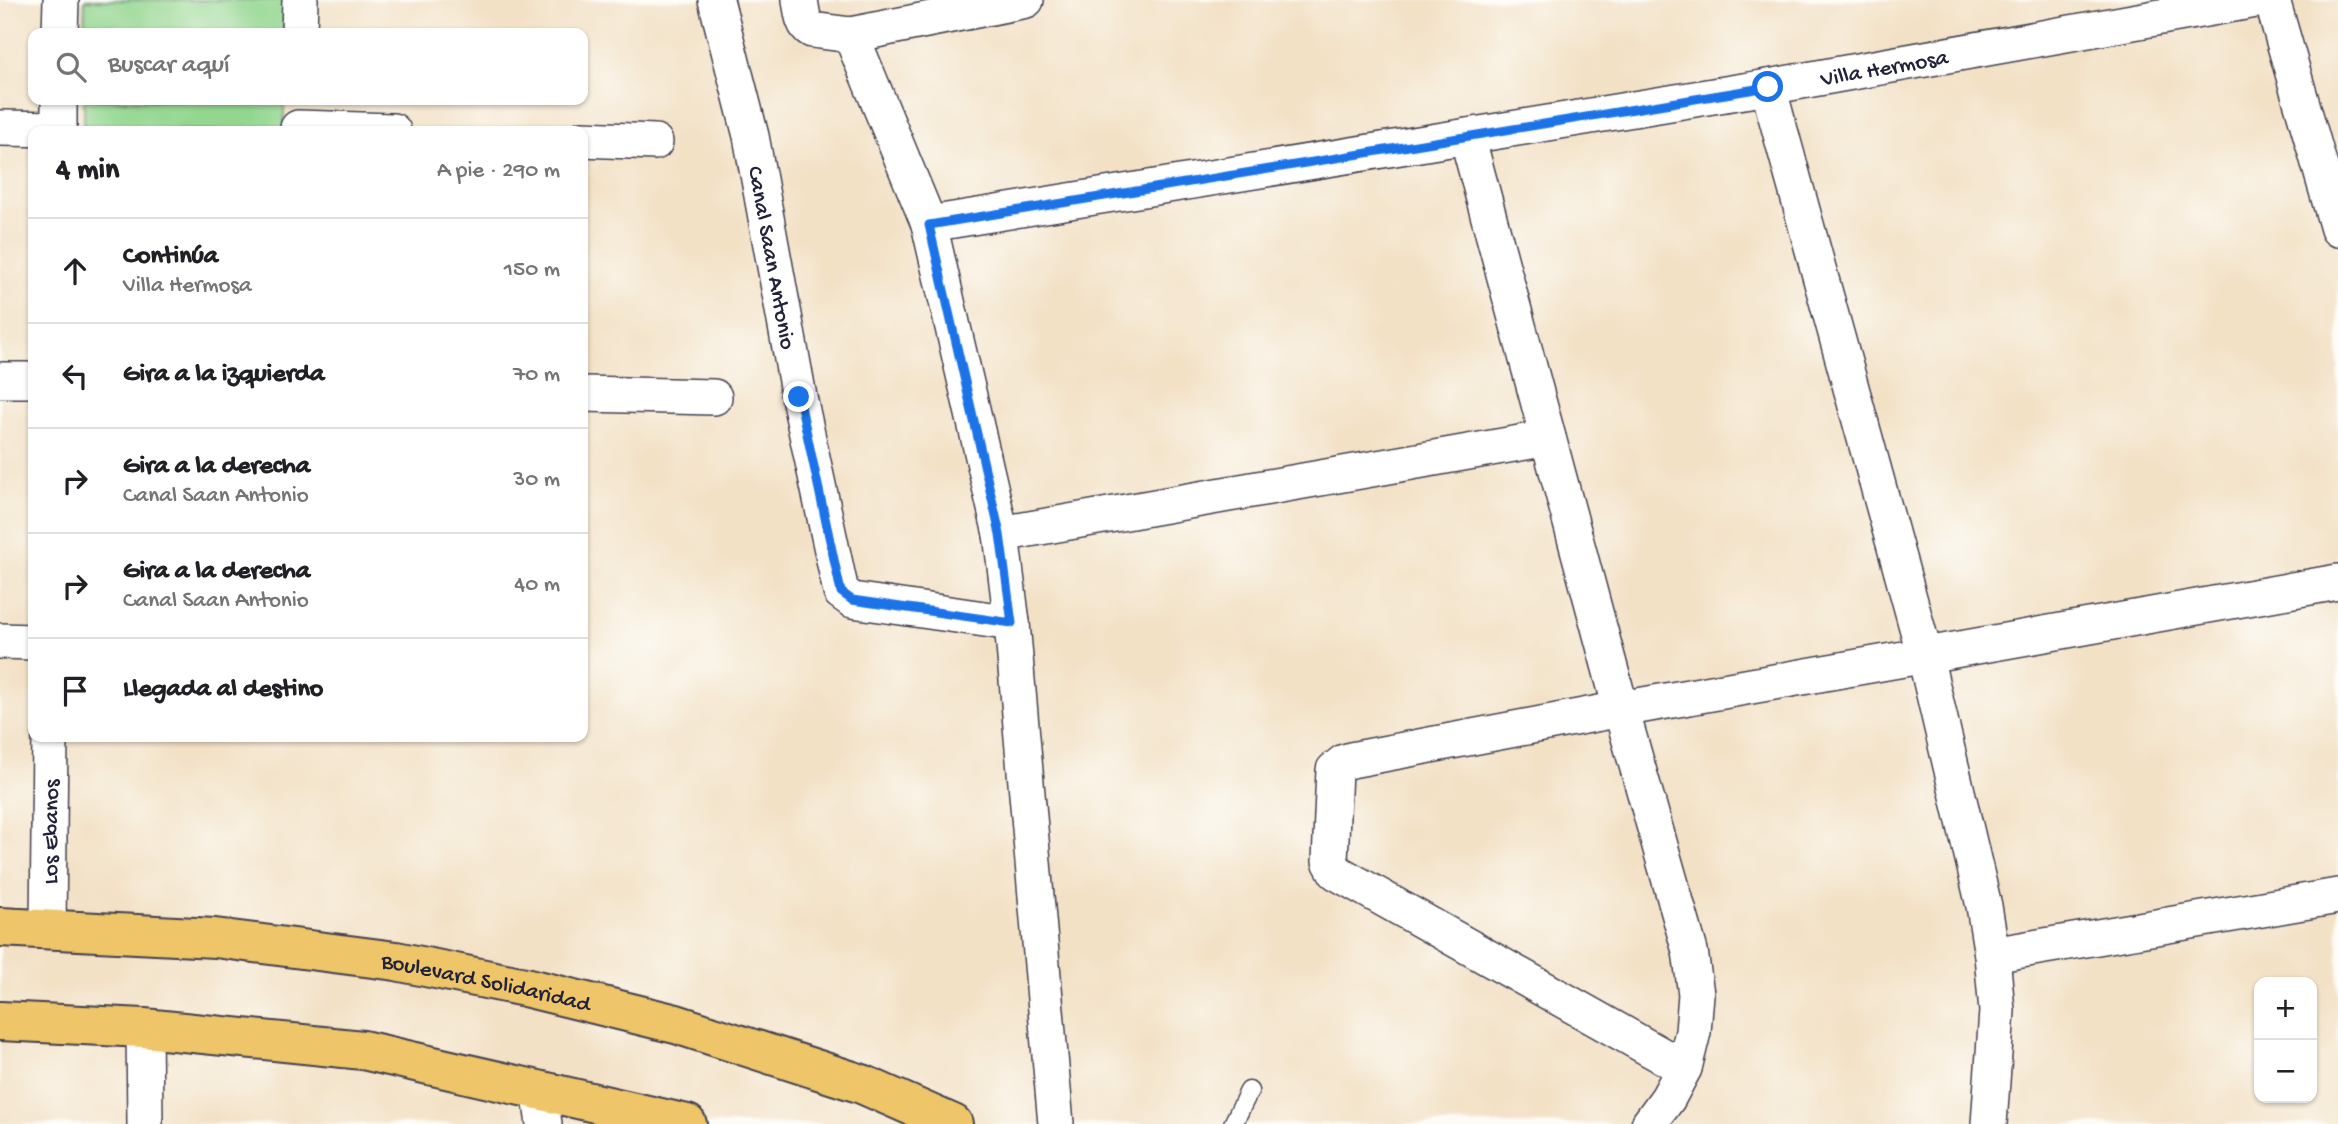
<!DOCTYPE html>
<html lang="es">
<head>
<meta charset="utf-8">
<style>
  :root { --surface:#fff; --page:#f6f6f6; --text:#202124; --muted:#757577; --line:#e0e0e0 }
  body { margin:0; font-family:"Gochi Hand",sans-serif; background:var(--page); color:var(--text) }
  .controls { position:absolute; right:21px; bottom:21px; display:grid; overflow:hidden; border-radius:14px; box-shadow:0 2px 5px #0004 }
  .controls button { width:63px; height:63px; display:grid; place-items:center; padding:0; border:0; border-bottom:2px solid var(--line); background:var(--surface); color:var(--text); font:35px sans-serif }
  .stop { position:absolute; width:21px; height:21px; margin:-16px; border:5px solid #1a73e8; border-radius:50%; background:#fff }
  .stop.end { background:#1a73e8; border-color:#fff; box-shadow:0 2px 7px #0008 }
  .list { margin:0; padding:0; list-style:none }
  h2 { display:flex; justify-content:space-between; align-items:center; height:91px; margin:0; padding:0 28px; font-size:30px }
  h2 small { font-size:23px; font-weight:400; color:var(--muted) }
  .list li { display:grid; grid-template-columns:46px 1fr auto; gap:21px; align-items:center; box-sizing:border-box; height:105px; padding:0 28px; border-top:2px solid var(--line) }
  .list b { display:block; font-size:26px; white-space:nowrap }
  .list p { margin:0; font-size:23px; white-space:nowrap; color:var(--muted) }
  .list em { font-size:23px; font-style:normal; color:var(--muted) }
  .icon { flex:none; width:38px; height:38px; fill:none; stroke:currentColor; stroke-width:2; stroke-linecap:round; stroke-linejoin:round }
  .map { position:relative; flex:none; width:2338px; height:1124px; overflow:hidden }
  .search { position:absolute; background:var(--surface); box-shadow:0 2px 5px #0004; left:28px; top:28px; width:560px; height:77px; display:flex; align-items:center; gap:18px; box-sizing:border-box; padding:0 24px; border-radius:14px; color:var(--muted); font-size:26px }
  .panel { position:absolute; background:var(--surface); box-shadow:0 2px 5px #0004; left:28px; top:126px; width:560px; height:616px; border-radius:14px }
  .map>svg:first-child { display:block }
  .green { fill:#93d68f; stroke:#5a7c65; stroke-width:2 }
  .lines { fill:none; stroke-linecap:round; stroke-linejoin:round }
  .lane-casing { stroke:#413f50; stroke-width:21 }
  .street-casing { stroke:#413f50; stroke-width:38 }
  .primary-casing { stroke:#413f50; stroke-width:42 }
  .lane { stroke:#fff; stroke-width:18 }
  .street { stroke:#fff; stroke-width:35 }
  .primary { stroke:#eec569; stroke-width:38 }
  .route { stroke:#1a73e8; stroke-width:9 }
  .labels { text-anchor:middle; stroke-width:7; stroke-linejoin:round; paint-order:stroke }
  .street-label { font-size:23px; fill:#22223b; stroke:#fdfcf7 }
</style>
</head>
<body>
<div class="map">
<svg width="2338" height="1124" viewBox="0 0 2338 1124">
  <rect width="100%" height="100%" fill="#fdfcf7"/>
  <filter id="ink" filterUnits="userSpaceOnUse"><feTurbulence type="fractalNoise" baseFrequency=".0143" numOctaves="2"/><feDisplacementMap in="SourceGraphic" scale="14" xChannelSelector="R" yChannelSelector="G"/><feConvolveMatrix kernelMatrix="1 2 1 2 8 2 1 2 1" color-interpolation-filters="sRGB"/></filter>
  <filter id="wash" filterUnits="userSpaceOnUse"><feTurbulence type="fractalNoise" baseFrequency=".00686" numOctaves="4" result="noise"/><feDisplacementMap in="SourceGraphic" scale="28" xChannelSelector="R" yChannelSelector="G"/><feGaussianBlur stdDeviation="1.57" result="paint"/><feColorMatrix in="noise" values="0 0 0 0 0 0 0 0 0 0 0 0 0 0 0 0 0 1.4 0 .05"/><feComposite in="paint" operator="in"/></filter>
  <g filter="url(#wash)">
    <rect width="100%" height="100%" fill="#f3e1c6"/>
    <path class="green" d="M85,0H284V33H84Z
      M84,100H284V131H84Z"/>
  </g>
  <g filter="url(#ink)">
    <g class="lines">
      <g class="lane-casing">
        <path id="lane" d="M1233,1124L1249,1091"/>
      </g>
      <g class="street-casing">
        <g id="street">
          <path id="s1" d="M716,0L751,136L799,397L841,592L852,600L1012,623"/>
          <path d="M800,0C802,11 802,24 812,30L851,35L1026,0"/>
          <path d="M2272,0L2338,229"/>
          <path d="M60,33L61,0"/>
          <path d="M299,33L300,0"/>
          <path d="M851,35L929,224L1001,534L1012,623L1056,1124"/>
          <path d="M1768,87L1925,656L1984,906L1992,955L1997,1011L1989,1124"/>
          <path d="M0,128L59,129"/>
          <path d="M298,128L393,131"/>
          <path d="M59,131V100"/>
          <path d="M1467,136L1621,709L1690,951L1696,994L1693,1032L1684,1068L1668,1098L1649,1124"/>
          <path d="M583,139L655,142"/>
          <path id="s2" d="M929,224L1768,87L2256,0"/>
          <path d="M0,380H33"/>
          <path d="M583,394L714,397"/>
          <path d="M1001,534L1548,438"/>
          <path d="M0,641L33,642"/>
          <path id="s3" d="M48,928L50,737"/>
          <path d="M1992,955L2338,896"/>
          <path d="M144,1028L145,1124"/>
          <path d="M1684,1068L1336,872L1330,861L1334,770L1344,762L1351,760L1621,709L2338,582"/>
          <path d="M539,1089L544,1124"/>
        </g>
      </g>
      <g class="primary-casing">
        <g id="primary">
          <path id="s4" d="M0,927L215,938L396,961L525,987L676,1024L862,1084L953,1124"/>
          <path d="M0,1021L144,1028L363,1050L687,1124"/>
        </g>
      </g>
      <use href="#lane" class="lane"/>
      <use href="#street" class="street"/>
      <use href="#primary" class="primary"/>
    </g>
  </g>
  <g class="lines" filter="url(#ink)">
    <path class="route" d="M799,397L841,592L852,600L1012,623L1000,534L929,225L1768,87"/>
  </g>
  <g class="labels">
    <g class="street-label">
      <text dy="8" stroke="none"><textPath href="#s2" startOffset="968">Villa Hermosa</textPath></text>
      <text dy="8" stroke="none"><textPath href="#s1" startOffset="264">Canal Saan Antonio</textPath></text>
      <text dy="8" stroke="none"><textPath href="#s3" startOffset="96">Los Ebanos</textPath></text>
      <text dy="8" stroke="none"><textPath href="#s4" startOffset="490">Boulevard Solidaridad</textPath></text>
    </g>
  </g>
</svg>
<div class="controls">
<button>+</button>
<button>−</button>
</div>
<div class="stop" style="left:1768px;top:87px"></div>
<div class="stop end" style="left:799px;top:397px"></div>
<div class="search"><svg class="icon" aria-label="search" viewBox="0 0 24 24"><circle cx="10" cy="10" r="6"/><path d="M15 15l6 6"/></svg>Buscar aquí</div>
<section class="panel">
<h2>4 min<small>A pie · 290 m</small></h2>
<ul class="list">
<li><svg class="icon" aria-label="ahead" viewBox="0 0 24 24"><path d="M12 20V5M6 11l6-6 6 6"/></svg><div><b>Continúa</b><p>Villa Hermosa</p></div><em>150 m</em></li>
<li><svg class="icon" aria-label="left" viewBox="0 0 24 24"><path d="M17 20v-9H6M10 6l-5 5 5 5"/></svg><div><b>Gira a la izquierda</b></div><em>70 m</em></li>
<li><svg class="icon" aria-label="right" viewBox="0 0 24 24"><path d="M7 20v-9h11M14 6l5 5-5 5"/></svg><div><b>Gira a la derecha</b><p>Canal Saan Antonio</p></div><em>30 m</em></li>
<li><svg class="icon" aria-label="right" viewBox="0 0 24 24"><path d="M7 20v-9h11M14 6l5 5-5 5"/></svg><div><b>Gira a la derecha</b><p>Canal Saan Antonio</p></div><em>40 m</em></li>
<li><svg class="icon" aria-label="arrive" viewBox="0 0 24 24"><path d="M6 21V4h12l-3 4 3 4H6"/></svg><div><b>Llegada al destino</b></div></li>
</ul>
</section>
</div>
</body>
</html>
